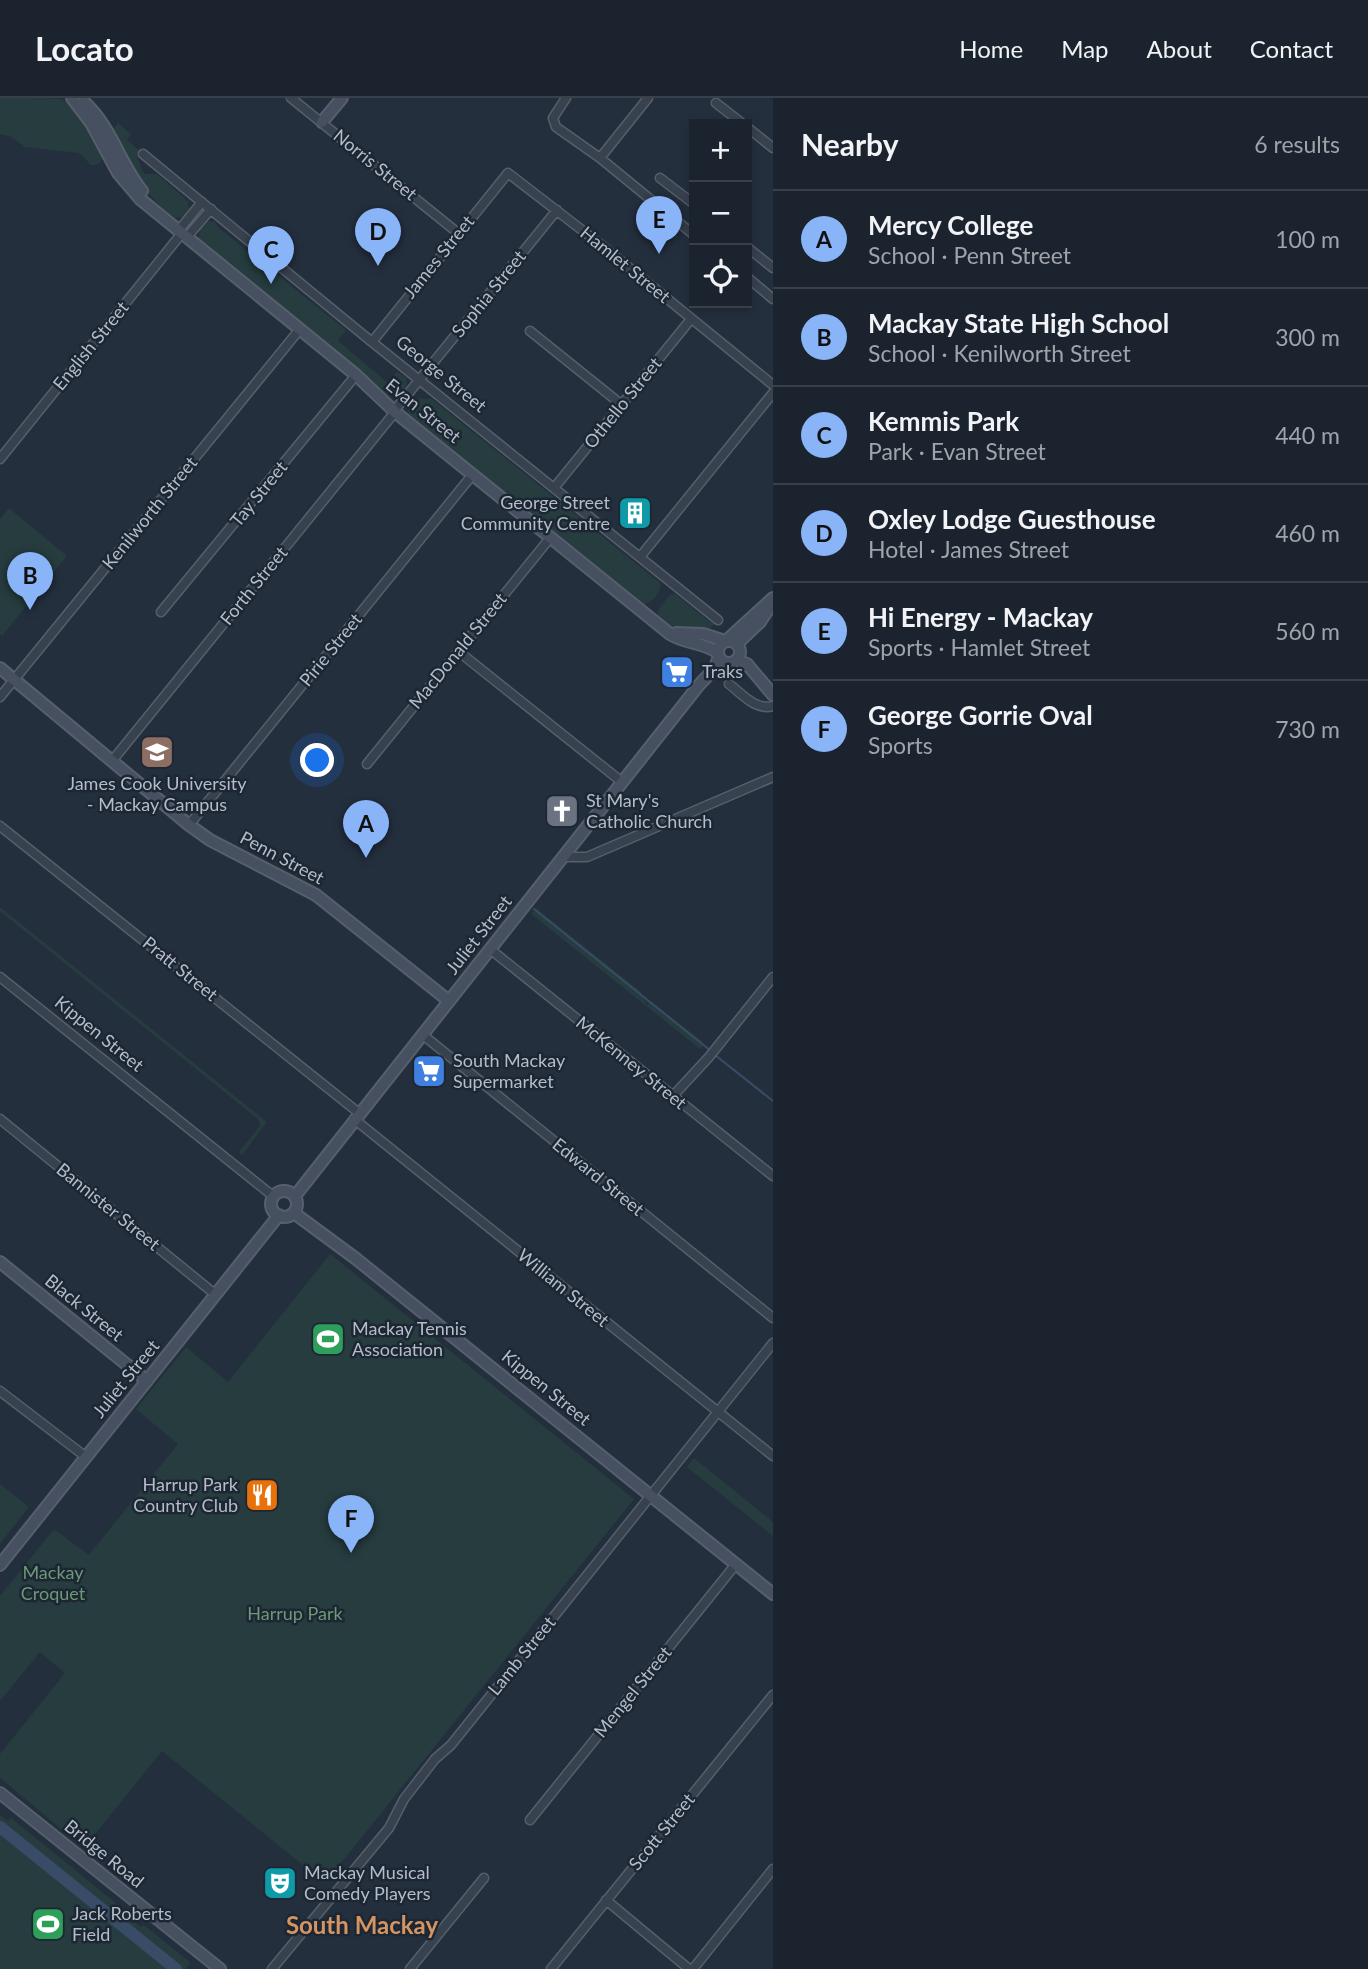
<!DOCTYPE html>
<html lang="en">
<head>
<meta charset="utf-8">
<style>
  :root { --surface:#1b232e; --page:#282f3a; --text:#f1f3f6; --muted:#a0a4aa; --line:#39404a; --accent:#8ab4f8 }
  body { margin:0; font-family:Lato,sans-serif; background:var(--page); color:var(--text) }
  .controls { position:absolute; right:21px; top:21px; display:grid; overflow:hidden; border-radius:0px; box-shadow:0 4px 10px #0003 }
  .controls button { width:63px; height:63px; display:grid; place-items:center; padding:0; border:0; border-bottom:2px solid var(--line); background:var(--surface); color:var(--text); font:35px sans-serif }
  .you { position:absolute; left:318px; top:663px; width:24px; height:24px; margin:-18px; border:5px solid #fff; border-radius:50%; background:#1a73e8; box-shadow:0 0 0 10px #1a73e833 }
  .badge { display:grid; place-items:center; width:46px; height:46px; border-radius:50%; background:var(--accent); color:#111; font-size:23px; font-weight:700 }
  .pin { position:absolute; translate:-50% -58px; filter:drop-shadow(0 2px 4px #0008) }
  .pin::after { content:''; position:absolute; top:37px; width:24px; height:21px; background:inherit; clip-path:polygon(0 0,100% 0,50% 100%) }
  .list { margin:0; padding:0; list-style:none }
  h2 { display:flex; justify-content:space-between; align-items:center; height:91px; margin:0; padding:0 28px; font-size:30px }
  h2 small { font-size:23px; font-weight:400; color:var(--muted) }
  .list li { display:grid; grid-template-columns:46px 1fr auto; gap:21px; align-items:center; box-sizing:border-box; height:98px; padding:0 28px; border-top:2px solid var(--line) }
  .list b { display:block; font-size:26px; white-space:nowrap }
  .list p { margin:0; font-size:23px; white-space:nowrap; color:var(--muted) }
  .list em { font-size:23px; font-style:normal; color:var(--muted) }
  .icon { flex:none; width:38px; height:38px; fill:none; stroke:currentColor; stroke-width:2; stroke-linecap:round; stroke-linejoin:round }
  .map { position:relative; flex:none; width:773px; height:1871px; overflow:hidden }
  header { display:flex; align-items:center; gap:42px; box-sizing:border-box; height:98px; padding:0 35px; background:var(--surface); border-bottom:2px solid var(--line) }
  header strong { font-size:33px }
  nav { display:flex; gap:38px; margin-inline-start:auto; font-size:24px }
  main { display:flex }
  aside { flex:1; background:var(--surface) }
  .map>svg:first-child { display:block }
  .green { fill:#263c3f }
  .lines { fill:none; stroke-linecap:round; stroke-linejoin:round }
  .stream { stroke:#394c67; stroke-width:2 }
  .river { stroke:#394c67; stroke-width:12 }
  .street-casing { stroke:#565f6c; stroke-width:11 }
  .secondary-casing { stroke:#565f6c; stroke-width:14 }
  .street { stroke:#38414e; stroke-width:8 }
  .secondary { stroke:#465061; stroke-width:10 }
  .labels { text-anchor:middle; stroke-width:5; stroke-linejoin:round; paint-order:stroke }
  .street-label { font-size:18px; fill:#b4bcc9; stroke:#1d2633 }
  .poi-label { font-size:18px; fill:#b4bcc9; stroke:#1d2633; text-anchor:start }
  .park-label { font-size:18px; fill:#6b9a76; stroke:#1d2633 }
  .district-label { font-size:24px; font-weight:bold; fill:#d59563; stroke:#1d2633 }
</style>
</head>
<body>
<header>
<strong>Locato</strong>
<nav><a>Home</a><a>Map</a><a>About</a><a>Contact</a></nav>
</header>
<main>
<div class="map">
<svg width="773" height="1871" viewBox="0 0 773 1871">
  <rect width="100%" height="100%" fill="#242f3e"/>
  <path class="green" d="M0,0C13,0 51,0 61,1C83,10 93,39 103,59C101,64 98,68 91,67L79,55L25,49L12,39L0,36Z
    M118,25L131,36L127,42L140,53L137,58L144,76H157L188,103L189,111L185,118L175,120C144,98 129,66 112,33Z
    M209,123L215,124L219,130L346,232L338,243L387,284L397,274L406,279L407,282L406,289L397,298L383,295L199,140L200,130Z
    M412,300L432,301L659,484L661,487C660,494 653,505 645,506L642,505L409,316L407,307Z
    M9,410L67,458L2,538L0,536V421Z
    M675,496L710,524L715,525L708,534L678,532L658,519V512L669,498Z
    M0,809L267,1024L242,1057L239,1054L260,1028L259,1022L0,813Z
    M536,810L640,893L647,907L651,903L704,945L700,951L531,816Z
    M330,1156L634,1401L325,1785L162,1653L84,1750L0,1680V1656L65,1575L40,1554L0,1603V1498L54,1431L89,1457L178,1346L136,1311L186,1249L228,1284Z
    M694,1360L773,1424V1438L687,1369Z
    M0,1386L29,1409L0,1446Z
    M0,1717L8,1723L11,1720L128,1815L127,1818L141,1829L144,1827L191,1865L186,1871H0Z"/>
  <g class="lines">
    <path class="stream" d="M534,811L711,953
      M715,957L773,1003"/>
    <path class="river" d="M0,1729L176,1871"/>
    <g class="street-casing">
      <path id="street" d="M291,0L458,135
        M566,0L553,20L556,29L600,60L694,137
        M716,5L743,26
        M747,29L773,50
        M143,56L372,244L718,522
        M600,60L648,0
        M660,80L694,106
        M179,132L202,104
        M187,139L211,111
        M747,149L773,170
        M747,179L773,201
        M530,233L622,307
        M372,244L508,75L600,146L773,287
        M394,313L557,112
        M0,361L182,135
        M554,390L691,221
        M640,459L773,295
        M161,514L356,277
        M458,553L622,684
        M729,586C742,596 756,613 773,608
        M0,599L300,231
        M112,663L395,314
        M367,666L550,440
        M189,727L473,376
        M0,728L359,1015
        M562,759H587L773,679
        M490,851L773,1078
        M0,879L273,1098
        M423,937L773,1220
        M672,999L709,959L773,879
        M0,1021L216,1197
        M354,1021L773,1358
        M0,1293L86,1359
        M530,1722L736,1466
        M606,1802L689,1871
        M272,1871L389,1730L404,1701L435,1661L451,1647L773,1245
        M410,1871L484,1780
        M551,1871L773,1597
        M693,1871L773,1771"/>
    </g>
    <g class="secondary-casing">
      <path id="secondary" d="M72,0L91,25L118,75L140,101L356,277L395,314L670,536C685,546 704,544 718,555
        M84,4C111,28 120,66 142,93
        M322,24L342,0
        M676,535L703,536L725,543
        M741,542L760,524L773,504
        M718 554a11 11 0 1 1 22 0a11 11 0 1 1-22 0Z
        M726,543L773,500
        M736,562L747,566L773,597
        M0,570L189,727L210,742L316,797L449,903
        M271 1106a13 13 0 1 1 26 0a13 13 0 1 1-26 0Z
        M295,1098L699,587L715,570L719,558
        M294,1115L355,1160L773,1496
        M0,1164L147,1283
        M0,1467L279,1117
        M0,1695L220,1871"/>
    </g>
    <use href="#street" class="street"/>
    <use href="#secondary" class="secondary"/>
  </g>
  <defs>
    <g id="building-square" transform="scale(1.75)"><rect x="-9" y="-9" width="18" height="18" rx="4" fill="#0f9aa8" stroke="#1d2633"/><path d="M-4-6H4V6H1V3H-1V6H-4ZM-2.5-4.3h1.7v1.8h-1.7ZM.8-4.3h1.7v1.8H.8ZM-2.5-1h1.7V.8h-1.7ZM.8-1h1.7V.8H.8Z" fill="#fff"/></g>
    <g id="supermarket-square" transform="scale(1.75)"><rect x="-9" y="-9" width="18" height="18" rx="4" fill="#3f7fe0" stroke="#1d2633"/><path d="M-6-5.5h2.5l.6 2H6L4.5 2H-2.5L-4.4-4H-6ZM-1.5 3.2a1.3 1.3 0 1 0 .1 0ZM3 3.2a1.3 1.3 0 1 0 .1 0Z" fill="#fff"/></g>
    <g id="university-square" transform="scale(1.75)"><rect x="-9" y="-9" width="18" height="18" rx="4" fill="#8d6e63" stroke="#1d2633"/><path d="M0-5L7-2L0 1L-7-2ZM-4 1L0 2.5L4 1V4Q0 6-4 4Z" fill="#fff"/></g>
    <g id="church-square" transform="scale(1.75)"><rect x="-9" y="-9" width="18" height="18" rx="4" fill="#6b7280" stroke="#1d2633"/><path d="M-1.2-6h2.4v3.5h3.3v2.4h-3.3V6h-2.4V-.1h-3.3v-2.4h3.3Z" fill="#fff"/></g>
    <g id="stadium-square" transform="scale(1.75)"><rect x="-9" y="-9" width="18" height="18" rx="4" fill="#2e9e5b" stroke="#1d2633"/><path d="M0-5a6.5 5 0 1 0 0 10a6.5 5 0 1 0 0-10ZM-3.5-1.8h7v3.6h-7Z" fill="#fff"/></g>
    <g id="restaurant-square" transform="scale(1.75)"><rect x="-9" y="-9" width="18" height="18" rx="4" fill="#e8710a" stroke="#1d2633"/><path d="M-5-6h1v4h1v-4h1v4h1v-4h1v5L-1.5 .5V6h-2V.5L-5-1ZM5-6V6H3V1.5H1.5Q1.5-4 5-6Z" fill="#fff"/></g>
    <g id="theatre-square" transform="scale(1.75)"><rect x="-9" y="-9" width="18" height="18" rx="4" fill="#0f9aa8" stroke="#1d2633"/><path d="M-5-5.5Q0-4 5-5.5V0Q5 5 0 6Q-5 5-5 0ZM-3.3-2.5H-1v1.5H-3.3ZM1-2.5H3.3v1.5H1ZM-2.8 1Q0 5.5 2.8 1Z" fill="#fff"/></g>
  </defs>
  <g fill-rule="evenodd">
    <use href="#building-square" x="635" y="415"/>
    <use href="#supermarket-square" x="677" y="574"/>
    <use href="#university-square" x="157" y="654"/>
    <use href="#church-square" x="562" y="713"/>
    <use href="#supermarket-square" x="429" y="973"/>
    <use href="#stadium-square" x="328" y="1241"/>
    <use href="#restaurant-square" x="262" y="1397"/>
    <use href="#theatre-square" x="280" y="1785"/>
    <use href="#stadium-square" x="48" y="1826"/>
  </g>
  <g class="labels">
    <g class="street-label">
      <text transform="translate(375 67) rotate(39)" y="6">Norris Street</text>
      <text transform="translate(439 159) rotate(-51)" y="6">James Street</text>
      <text transform="translate(625 167) rotate(39)" y="6">Hamlet Street</text>
      <text transform="translate(489 196) rotate(-51)" y="6">Sophia Street</text>
      <text transform="translate(91 248) rotate(-51)" y="6">English Street</text>
      <text transform="translate(441 276) rotate(39)" y="6">George Street</text>
      <text transform="translate(623 305) rotate(-51)" y="6">Othello Street</text>
      <text transform="translate(423 313) rotate(39)" y="6">Evan Street</text>
      <text transform="translate(259 396) rotate(-51)" y="6">Tay Street</text>
      <text transform="translate(150 415) rotate(-51)" y="6">Kenilworth Street</text>
      <text transform="translate(254 488) rotate(-51)" y="6">Forth Street</text>
      <text transform="translate(331 552) rotate(-51)" y="6">Pirie Street</text>
      <text transform="translate(458 553) rotate(-51)" y="6">MacDonald Street</text>
      <text transform="translate(282 760) rotate(28)" y="6">Penn Street</text>
      <text transform="translate(479 837) rotate(-52)" y="6">Juliet Street</text>
      <text transform="translate(180 871) rotate(39)" y="6">Pratt Street</text>
      <text transform="translate(99 936) rotate(39)" y="6">Kippen Street</text>
      <text transform="translate(631 965) rotate(39)" y="6">McKenney Street</text>
      <text transform="translate(598 1079) rotate(39)" y="6">Edward Street</text>
      <text transform="translate(108 1109) rotate(39)" y="6">Bannister Street</text>
      <text transform="translate(563 1190) rotate(39)" y="6">William Street</text>
      <text transform="translate(84 1210) rotate(39)" y="6">Black Street</text>
      <text transform="translate(126 1281) rotate(-51)" y="6">Juliet Street</text>
      <text transform="translate(546 1290) rotate(39)" y="6">Kippen Street</text>
      <text transform="translate(522 1558) rotate(-51)" y="6">Lamb Street</text>
      <text transform="translate(633 1594) rotate(-51)" y="6">Mengel Street</text>
      <text transform="translate(662 1734) rotate(-51)" y="6">Scott Street</text>
      <text transform="translate(104 1756) rotate(39)" y="6">Bridge Road</text>
    </g>
    <g class="poi-label">
      <text x="610" y="411" text-anchor="end">George Street<tspan x="610" dy="21">Community Centre</tspan></text>
      <text x="702" y="580">Traks</text>
      <text x="157" y="692" text-anchor="middle">James Cook University<tspan x="157" dy="21">- Mackay Campus</tspan></text>
      <text x="586" y="709">St Mary's<tspan x="586" dy="21">Catholic Church</tspan></text>
      <text x="453" y="969">South Mackay<tspan x="453" dy="21">Supermarket</tspan></text>
      <text x="352" y="1237">Mackay Tennis<tspan x="352" dy="21">Association</tspan></text>
      <text x="238" y="1393" text-anchor="end">Harrup Park<tspan x="238" dy="21">Country Club</tspan></text>
      <text x="304" y="1781">Mackay Musical<tspan x="304" dy="21">Comedy Players</tspan></text>
      <text x="72" y="1822">Jack Roberts<tspan x="72" dy="21">Field</tspan></text>
    </g>
    <g class="park-label">
      <text x="53" y="1481">Mackay<tspan x="53" dy="21">Croquet</tspan></text>
      <text x="295" y="1522">Harrup Park</text>
    </g>
    <g class="district-label">
      <text x="362" y="1836">South Mackay</text>
    </g>
  </g>
</svg>
<div class="controls">
<button>+</button>
<button>−</button>
<button><svg class="icon" aria-label="locate" viewBox="0 0 24 24"><circle cx="12" cy="12" r="6"/><path d="M12 2v4M12 18v4M2 12h4M18 12h4"/></svg></button>
</div>
<div class="you"></div>
<div class="pin badge" style="left:366px;top:760px">A</div>
<div class="pin badge" style="left:30px;top:512px">B</div>
<div class="pin badge" style="left:271px;top:186px">C</div>
<div class="pin badge" style="left:378px;top:168px">D</div>
<div class="pin badge" style="left:659px;top:156px">E</div>
<div class="pin badge" style="left:351px;top:1455px">F</div>
</div>
<aside>
<h2>Nearby<small>6 results</small></h2>
<ul class="list">
<li><span class="badge">A</span><div><b>Mercy College</b><p>School · Penn Street</p></div><em>100 m</em></li>
<li><span class="badge">B</span><div><b>Mackay State High School</b><p>School · Kenilworth Street</p></div><em>300 m</em></li>
<li><span class="badge">C</span><div><b>Kemmis Park</b><p>Park · Evan Street</p></div><em>440 m</em></li>
<li><span class="badge">D</span><div><b>Oxley Lodge Guesthouse</b><p>Hotel · James Street</p></div><em>460 m</em></li>
<li><span class="badge">E</span><div><b>Hi Energy - Mackay</b><p>Sports · Hamlet Street</p></div><em>560 m</em></li>
<li><span class="badge">F</span><div><b>George Gorrie Oval</b><p>Sports</p></div><em>730 m</em></li>
</ul>
</aside>
</main>
</body>
</html>
